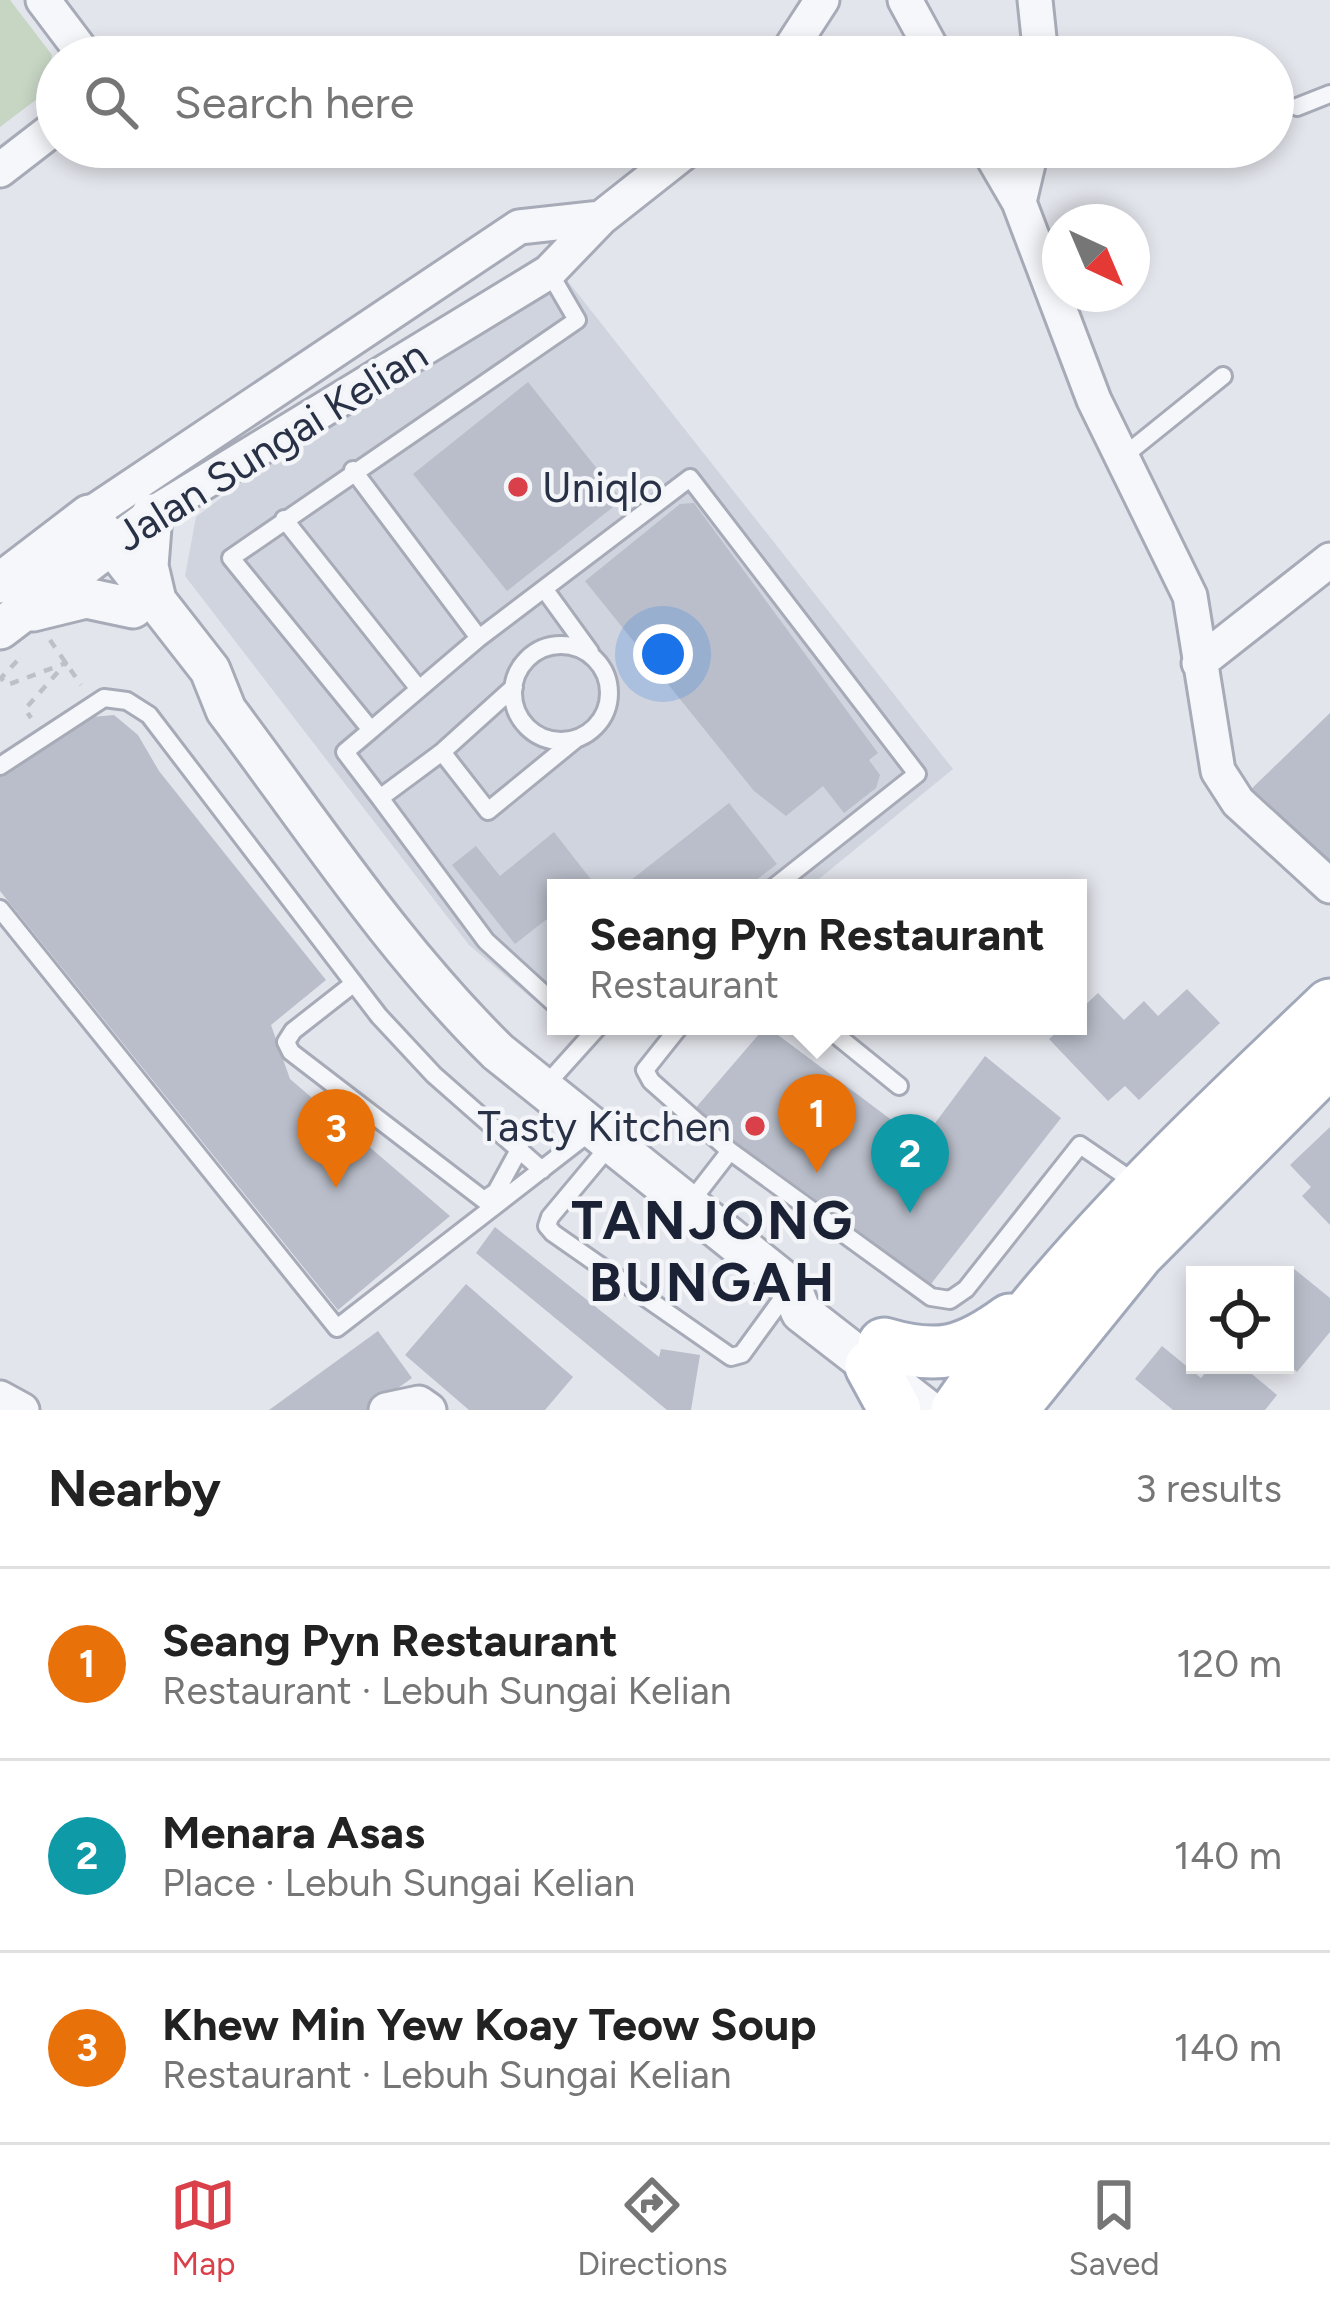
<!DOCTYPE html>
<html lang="en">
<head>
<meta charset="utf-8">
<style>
  :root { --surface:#fff; --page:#f2f2f2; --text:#222; --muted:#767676; --line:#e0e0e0; --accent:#d94049 }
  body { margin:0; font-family:Figtree,sans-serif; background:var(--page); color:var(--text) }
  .controls { position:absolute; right:36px; bottom:36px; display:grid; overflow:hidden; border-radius:0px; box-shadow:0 6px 18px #0003 }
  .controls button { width:108px; height:108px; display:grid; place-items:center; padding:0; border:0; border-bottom:3px solid var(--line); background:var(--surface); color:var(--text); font:60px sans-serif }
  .compass { position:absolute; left:1042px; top:204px; width:108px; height:108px; border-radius:50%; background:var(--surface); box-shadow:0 6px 18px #0003; rotate:136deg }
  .you { position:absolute; left:663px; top:654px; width:42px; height:42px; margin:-30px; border:9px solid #fff; border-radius:50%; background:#1a73e8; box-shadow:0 0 0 18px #1a73e833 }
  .badge { display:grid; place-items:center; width:78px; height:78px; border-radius:50%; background:var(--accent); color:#fff; font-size:39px; font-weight:700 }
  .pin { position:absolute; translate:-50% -99px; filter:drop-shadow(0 3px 6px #0008) }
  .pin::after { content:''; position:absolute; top:63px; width:42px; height:36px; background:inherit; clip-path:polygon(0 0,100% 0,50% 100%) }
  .popup { position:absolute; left:547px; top:879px; width:540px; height:156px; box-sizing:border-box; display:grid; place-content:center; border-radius:0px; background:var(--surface); filter:drop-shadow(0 3px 9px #0005); font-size:39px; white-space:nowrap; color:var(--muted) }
  .popup b { font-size:45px; color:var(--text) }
  .popup::after { content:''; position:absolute; left:50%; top:100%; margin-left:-24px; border:24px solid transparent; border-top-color:var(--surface) }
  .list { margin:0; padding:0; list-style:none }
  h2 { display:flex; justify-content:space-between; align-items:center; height:156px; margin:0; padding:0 48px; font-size:51px }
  h2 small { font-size:39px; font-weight:400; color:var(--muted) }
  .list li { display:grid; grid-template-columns:78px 1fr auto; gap:36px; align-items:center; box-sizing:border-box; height:192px; padding:0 48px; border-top:3px solid var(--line) }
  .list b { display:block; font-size:45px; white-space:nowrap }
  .list p { margin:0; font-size:39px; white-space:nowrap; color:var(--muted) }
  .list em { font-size:39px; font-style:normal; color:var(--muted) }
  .icon { flex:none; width:66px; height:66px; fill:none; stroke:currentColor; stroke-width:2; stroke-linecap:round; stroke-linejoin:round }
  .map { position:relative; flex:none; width:1330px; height:1410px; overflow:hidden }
  .search { position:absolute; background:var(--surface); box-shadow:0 6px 18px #0003; left:36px; right:36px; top:36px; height:132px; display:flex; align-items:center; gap:30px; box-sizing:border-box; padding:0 42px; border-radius:66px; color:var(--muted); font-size:45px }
  .sheet { height:732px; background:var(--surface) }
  nav { display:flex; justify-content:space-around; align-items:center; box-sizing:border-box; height:168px; border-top:3px solid var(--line); background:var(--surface); font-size:33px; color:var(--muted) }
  nav a { display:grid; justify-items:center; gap:6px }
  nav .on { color:var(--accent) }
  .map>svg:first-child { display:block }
  .built { fill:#d0d4de }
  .green { fill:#c6d6c3 }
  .building { fill:#b9beca }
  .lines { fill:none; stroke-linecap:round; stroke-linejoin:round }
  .service-casing { stroke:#a7abb7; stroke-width:22 }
  .minor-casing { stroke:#a7abb7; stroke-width:39 }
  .tertiary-casing { stroke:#a7abb7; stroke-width:45 }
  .primary-casing { stroke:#a1a8b9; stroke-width:57 }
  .path { stroke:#bdc0c8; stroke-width:4.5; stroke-dasharray:9 9; stroke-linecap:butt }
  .service { stroke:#f6f7fa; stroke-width:16 }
  .minor { stroke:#f6f7fa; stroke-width:33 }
  .tertiary { stroke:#f6f7fa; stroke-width:39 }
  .primary { stroke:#fff; stroke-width:51 }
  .poi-dot { fill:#d94049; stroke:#f3f5f9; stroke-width:4.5 }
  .labels { text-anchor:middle; stroke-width:9; stroke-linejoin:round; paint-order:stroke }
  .street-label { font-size:42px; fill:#293146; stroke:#f3f5f9 }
  .poi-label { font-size:42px; fill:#293146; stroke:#f3f5f9; text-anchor:start }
  .district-label { font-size:54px; font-weight:bold; letter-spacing:3px; fill:#1b2236; stroke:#f3f5f9 }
</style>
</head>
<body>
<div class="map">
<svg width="1330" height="1410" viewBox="0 0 1330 1410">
  <rect width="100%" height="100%" fill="#e3e5ec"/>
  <path class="built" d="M544,251L953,769L808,888H556V1019L469,945L185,576L196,517Z"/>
  <path class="green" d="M0,0H10L52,55L45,93L0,127Z"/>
  <path class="building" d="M528,382L622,500L507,591L413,474Z
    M694,503L878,753L869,760L880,775L876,788L844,813L823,786L786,816L754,791L585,581L680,504Z
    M1330,713V876L1248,792Z
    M114,715L138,735L159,771L326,980L271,1025L290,1079L450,1216L338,1310L0,891V770L80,718Z
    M729,803L777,864L746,888H621Z
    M554,832L593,882L586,888H556V912L515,944L452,865L476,846L500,876Z
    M1187,989L1220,1023L1139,1100L1125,1086L1108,1101L1049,1039L1064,1026H1078V1012L1098,993L1124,1020L1144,1001L1158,1016Z
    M766,1026L921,1142L985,1056L1061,1118L931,1284L693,1111Z
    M1330,1127V1225L1302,1196L1311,1187L1290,1165Z
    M495,1227L659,1357L661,1349L700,1355L691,1410H667L476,1253Z
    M1293,1268L1330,1298V1332L1297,1372L1285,1362V1278Z
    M466,1284L573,1377L545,1410H469L405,1355Z
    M378,1331L412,1378L367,1410H269Z
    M1162,1346L1201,1378L1212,1365H1241L1277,1395L1265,1410H1173L1135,1379Z"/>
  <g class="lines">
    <g class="service-casing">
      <path id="service" d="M1297,107L1330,94
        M1125,455L1223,376
        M353,470L479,638L371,730L231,558L577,320L549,272
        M284,519L419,689
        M545,590L590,652
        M479,638L690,478L917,774L773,888
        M513 693a48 48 0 1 1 96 0a48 48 0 1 1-96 0Z
        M371,730L345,752L380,798
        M442,752L514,687
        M0,766L104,698L127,701L149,715L379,1016L434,1075L542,1170
        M0,909L337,1328L594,1129
        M353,984L293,1031L286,1042L291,1052L484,1200L496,1192L520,1148
        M556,1005L486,941L380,798L442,752L488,811L576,739
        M680,1026L645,1070L651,1081L730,1151L689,1204
        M825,1026L899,1086
        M544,1087L599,1026
        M611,1144L550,1217L547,1226L553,1233L731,1357L742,1354L790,1288
        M730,1151L931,1297L950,1300L966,1289L1080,1145L1140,1186"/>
    </g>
    <g class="minor-casing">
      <path id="minor" d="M43,0L86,57
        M905,0L936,57
        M1035,0L1041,57
        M785,57L822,0
        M987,147L1019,202L1094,400L1190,596L1218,771L1238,802L1330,886
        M0,170L57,126
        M1019,202L1032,147
        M89,515L519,227L601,218
        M112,544L152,514L549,272L601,218L691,147
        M1199,663L1330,560
        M0,1398L22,1410
        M386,1410L419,1403L429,1410"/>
    </g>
    <g class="tertiary-casing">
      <path id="tertiary" d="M152,514L148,566L155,596
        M0,583L89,515L210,670L226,710C313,826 394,950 498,1052L791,1287L801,1312L927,1410
        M33,611L86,598L133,608
        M0,629L112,544"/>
    </g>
    <g class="primary-casing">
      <path id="primary" d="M884,1344C938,1360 965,1353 1010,1320
        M871,1366L895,1410
        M957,1410C1062,1257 1196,1133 1330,1005
        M1011,1410L1138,1253L1330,1060"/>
    </g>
    <path class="path" d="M50,640L81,685
      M17,661L1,678L7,685L66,663L25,709L31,718"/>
    <use href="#service" class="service"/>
    <use href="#minor" class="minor"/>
    <use href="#tertiary" class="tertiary"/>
    <use href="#primary" class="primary"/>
  </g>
  <g class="poi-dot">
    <circle cx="518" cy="487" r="12"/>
    <circle cx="755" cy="1126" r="12"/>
  </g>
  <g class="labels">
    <g class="street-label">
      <text transform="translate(271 445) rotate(-32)" y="15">Jalan Sungai Kelian</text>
    </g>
    <g class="poi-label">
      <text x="542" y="502">Uniqlo</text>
      <text x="731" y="1141" text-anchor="end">Tasty Kitchen</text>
    </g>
    <g class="district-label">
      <text x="713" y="1239">TANJONG<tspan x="713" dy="62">BUNGAH</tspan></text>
    </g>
  </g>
</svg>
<div class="controls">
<button><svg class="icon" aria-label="locate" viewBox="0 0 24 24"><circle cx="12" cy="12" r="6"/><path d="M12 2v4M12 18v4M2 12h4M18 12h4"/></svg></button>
</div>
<svg class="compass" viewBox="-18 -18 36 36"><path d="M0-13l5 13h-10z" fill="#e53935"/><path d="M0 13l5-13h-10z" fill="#767676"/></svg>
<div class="you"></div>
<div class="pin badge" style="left:817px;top:1173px;background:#e8710a">1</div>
<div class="popup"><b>Seang Pyn Restaurant</b>Restaurant</div>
<div class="pin badge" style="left:910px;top:1213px;background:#0f9aa8">2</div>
<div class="pin badge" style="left:336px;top:1188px;background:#e8710a">3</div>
<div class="search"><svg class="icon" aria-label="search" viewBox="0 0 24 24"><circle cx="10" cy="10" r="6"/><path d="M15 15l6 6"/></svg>Search here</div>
</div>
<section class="sheet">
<h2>Nearby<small>3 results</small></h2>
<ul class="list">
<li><span class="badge" style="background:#e8710a">1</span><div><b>Seang Pyn Restaurant</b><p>Restaurant · Lebuh Sungai Kelian</p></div><em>120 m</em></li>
<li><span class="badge" style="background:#0f9aa8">2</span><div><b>Menara Asas</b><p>Place · Lebuh Sungai Kelian</p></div><em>140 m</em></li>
<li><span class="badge" style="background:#e8710a">3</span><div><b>Khew Min Yew Koay Teow Soup</b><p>Restaurant · Lebuh Sungai Kelian</p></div><em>140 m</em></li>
</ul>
</section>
<nav>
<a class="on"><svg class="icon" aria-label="map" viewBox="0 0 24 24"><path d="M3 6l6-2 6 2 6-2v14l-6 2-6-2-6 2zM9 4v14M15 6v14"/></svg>Map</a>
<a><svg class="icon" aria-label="directions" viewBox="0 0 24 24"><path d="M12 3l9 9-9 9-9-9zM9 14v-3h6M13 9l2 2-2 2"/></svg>Directions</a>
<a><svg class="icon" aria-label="saved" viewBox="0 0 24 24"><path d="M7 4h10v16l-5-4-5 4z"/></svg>Saved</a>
</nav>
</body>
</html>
